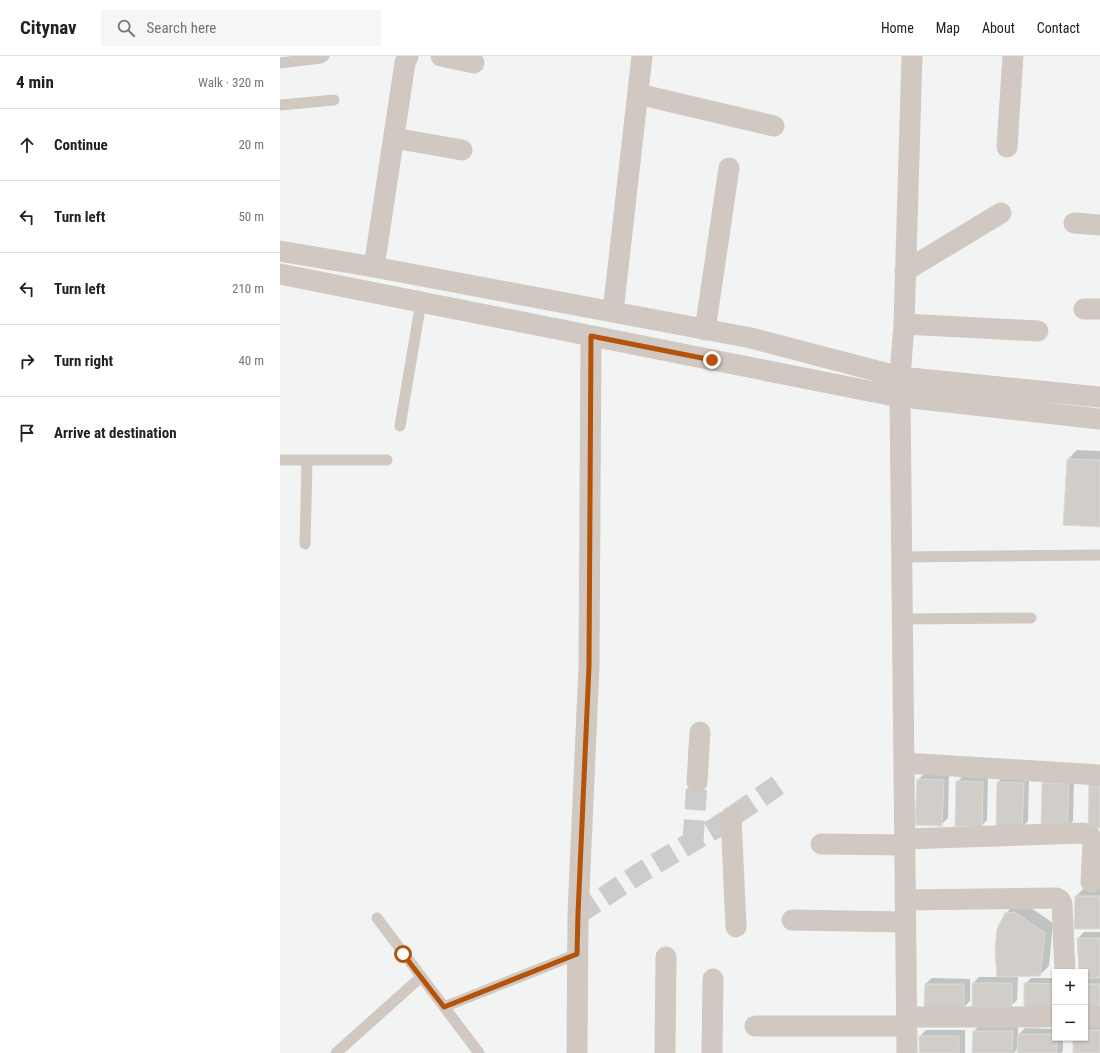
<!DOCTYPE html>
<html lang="en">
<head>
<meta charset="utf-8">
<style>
  :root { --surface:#fff; --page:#f6f6f6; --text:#202124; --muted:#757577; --line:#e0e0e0 }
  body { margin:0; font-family:"Roboto Condensed",sans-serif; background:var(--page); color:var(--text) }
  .controls { position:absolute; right:12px; bottom:12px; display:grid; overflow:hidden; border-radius:0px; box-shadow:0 1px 3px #0004 }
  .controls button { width:36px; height:36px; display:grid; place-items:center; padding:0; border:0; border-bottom:1px solid var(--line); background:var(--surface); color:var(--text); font:20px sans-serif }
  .stop { position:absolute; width:12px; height:12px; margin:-9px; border:3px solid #b45309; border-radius:50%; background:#fff }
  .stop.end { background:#b45309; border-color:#fff; box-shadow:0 1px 4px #0008 }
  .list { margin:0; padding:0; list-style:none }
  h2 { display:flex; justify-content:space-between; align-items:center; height:52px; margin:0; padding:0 16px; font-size:17px }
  h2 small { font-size:13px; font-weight:400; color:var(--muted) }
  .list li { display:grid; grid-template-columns:26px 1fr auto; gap:12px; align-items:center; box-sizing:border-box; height:72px; padding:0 16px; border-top:1px solid var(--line) }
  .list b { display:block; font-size:15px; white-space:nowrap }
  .list em { font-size:13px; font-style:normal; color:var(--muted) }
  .icon { flex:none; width:22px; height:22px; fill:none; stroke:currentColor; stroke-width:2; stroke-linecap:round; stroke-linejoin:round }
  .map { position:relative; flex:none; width:820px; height:997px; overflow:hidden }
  header { display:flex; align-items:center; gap:24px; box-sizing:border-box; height:56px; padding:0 20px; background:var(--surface); border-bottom:1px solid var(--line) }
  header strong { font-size:19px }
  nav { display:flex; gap:22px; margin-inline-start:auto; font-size:14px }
  .search { width:280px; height:36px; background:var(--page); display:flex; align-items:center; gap:10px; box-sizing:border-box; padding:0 14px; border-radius:0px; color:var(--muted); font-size:15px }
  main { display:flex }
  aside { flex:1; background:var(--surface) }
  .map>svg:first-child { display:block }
  .shadow { fill:#0003 }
  .building { fill:#d1ceca; stroke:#dddbd7 }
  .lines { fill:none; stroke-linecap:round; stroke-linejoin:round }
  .street-tunnel { stroke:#cdccca; stroke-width:21; stroke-dasharray:21 10; stroke-linecap:butt }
  .lane { stroke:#d0c8c1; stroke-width:11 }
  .street { stroke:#d0c8c1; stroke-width:21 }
  .route { stroke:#b45309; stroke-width:5 }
</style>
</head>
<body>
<header>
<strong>Citynav</strong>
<div class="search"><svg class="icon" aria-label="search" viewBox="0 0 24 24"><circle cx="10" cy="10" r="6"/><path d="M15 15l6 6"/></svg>Search here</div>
<nav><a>Home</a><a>Map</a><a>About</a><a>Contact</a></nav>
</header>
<main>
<aside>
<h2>4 min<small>Walk · 320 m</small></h2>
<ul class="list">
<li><svg class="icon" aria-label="ahead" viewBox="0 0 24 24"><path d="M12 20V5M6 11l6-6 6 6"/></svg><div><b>Continue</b></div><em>20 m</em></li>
<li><svg class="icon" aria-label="left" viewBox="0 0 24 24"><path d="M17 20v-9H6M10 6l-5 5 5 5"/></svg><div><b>Turn left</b></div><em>50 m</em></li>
<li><svg class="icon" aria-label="left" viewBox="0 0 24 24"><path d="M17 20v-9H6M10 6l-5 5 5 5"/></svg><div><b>Turn left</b></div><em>210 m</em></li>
<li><svg class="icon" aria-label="right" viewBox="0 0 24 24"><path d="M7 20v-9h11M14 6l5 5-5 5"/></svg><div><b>Turn right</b></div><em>40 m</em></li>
<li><svg class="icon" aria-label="arrive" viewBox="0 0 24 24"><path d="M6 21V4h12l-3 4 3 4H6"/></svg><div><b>Arrive at destination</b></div></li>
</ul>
</aside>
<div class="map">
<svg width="820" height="997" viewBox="0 0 820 997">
  <rect width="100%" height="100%" fill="#f2f4f4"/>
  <path class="shadow" d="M797,394L820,395V470L784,468L788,403Z
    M644,718L669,719L668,762L662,768L638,724Z
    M683,720H708L707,764L701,770L677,726Z
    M724,720L749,721L748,765L742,771L718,726Z
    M769,721L794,722L793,765L787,772L763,727Z
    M820,783V872L796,840L805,831Z
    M744,847L773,867L769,910L760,919L738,920L737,944L731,950L693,927L699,921H718L716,894L726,857L735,848Z
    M804,876H820V952L805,951V916H800L798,882Z
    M652,922L690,923V945L684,951L645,928Z
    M751,922H775V951L745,928Z
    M805,968L820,969V997H794V982H805Z
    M700,969L738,970V979L745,972L775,973V982H783V995L781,997H738V992L734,997H693L694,975Z
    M646,974H685V997H640V980Z"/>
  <path class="building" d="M787,403L820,404V471L783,469Z
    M637,723L664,724L662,770L635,769Z
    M676,725L703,726L702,771L675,770Z
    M717,726L744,727L742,772L716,771Z
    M809,726L820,727V772H808Z
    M762,727H789L787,773L761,772Z
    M795,840H820V873H794Z
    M734,856L765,877L760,920L717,921L715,894L717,873L725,857Z
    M797,882H820V922H805V916H799Z
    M692,927H732V951H692Z
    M744,927L775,928V952L744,951Z
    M645,928H684V952H644Z
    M805,928H820V953L805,952Z
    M805,974H820V997H793V982H805Z
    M693,975H733L732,997H692Z
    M738,978H775V982H777V997H737Z
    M639,980H679V997H639Z"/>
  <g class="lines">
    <path class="street-tunnel" d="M413,785L417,726
      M298,858L360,817L437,771L504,725"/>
    <path class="lane" d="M0,7L41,2L44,0
      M0,49L54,44
      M120,370L141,246
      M0,404H107
      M25,488L27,404
      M622,501L820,499
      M623,563L751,562
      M97,862L199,997
      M164,951L297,898
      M56,997L141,921"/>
    <path class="street" d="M161,0L194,7
      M358,38L494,70
      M114,82L182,94
      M727,91L733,0
      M794,167L820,169
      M0,195L94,211L471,282L620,321L820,341
      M94,211L125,7L128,0
      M625,215L721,157
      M0,218L614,340L820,363
      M804,253H820
      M333,256L362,0
      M624,268L758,275
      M425,274L449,112
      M620,321L624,268L632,0
      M620,340L627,997
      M624,707L820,719
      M417,726L420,676
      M451,761L456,871
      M624,783L803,777L810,780L813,786L811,826
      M541,788L624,789
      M625,844L776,842L780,844L782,848L785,916
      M512,864L625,866
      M626,961H775
      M805,961H820
      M475,970H626
      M297,997L298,858L309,610L311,280
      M385,997L386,901
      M432,997L433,923"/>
  </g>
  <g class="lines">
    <path class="route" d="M123,898L164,951L297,898L298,858L309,610L311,280L432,304"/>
  </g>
</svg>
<div class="controls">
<button>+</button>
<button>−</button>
</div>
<div class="stop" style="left:123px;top:898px"></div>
<div class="stop end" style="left:432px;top:304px"></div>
</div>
</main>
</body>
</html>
